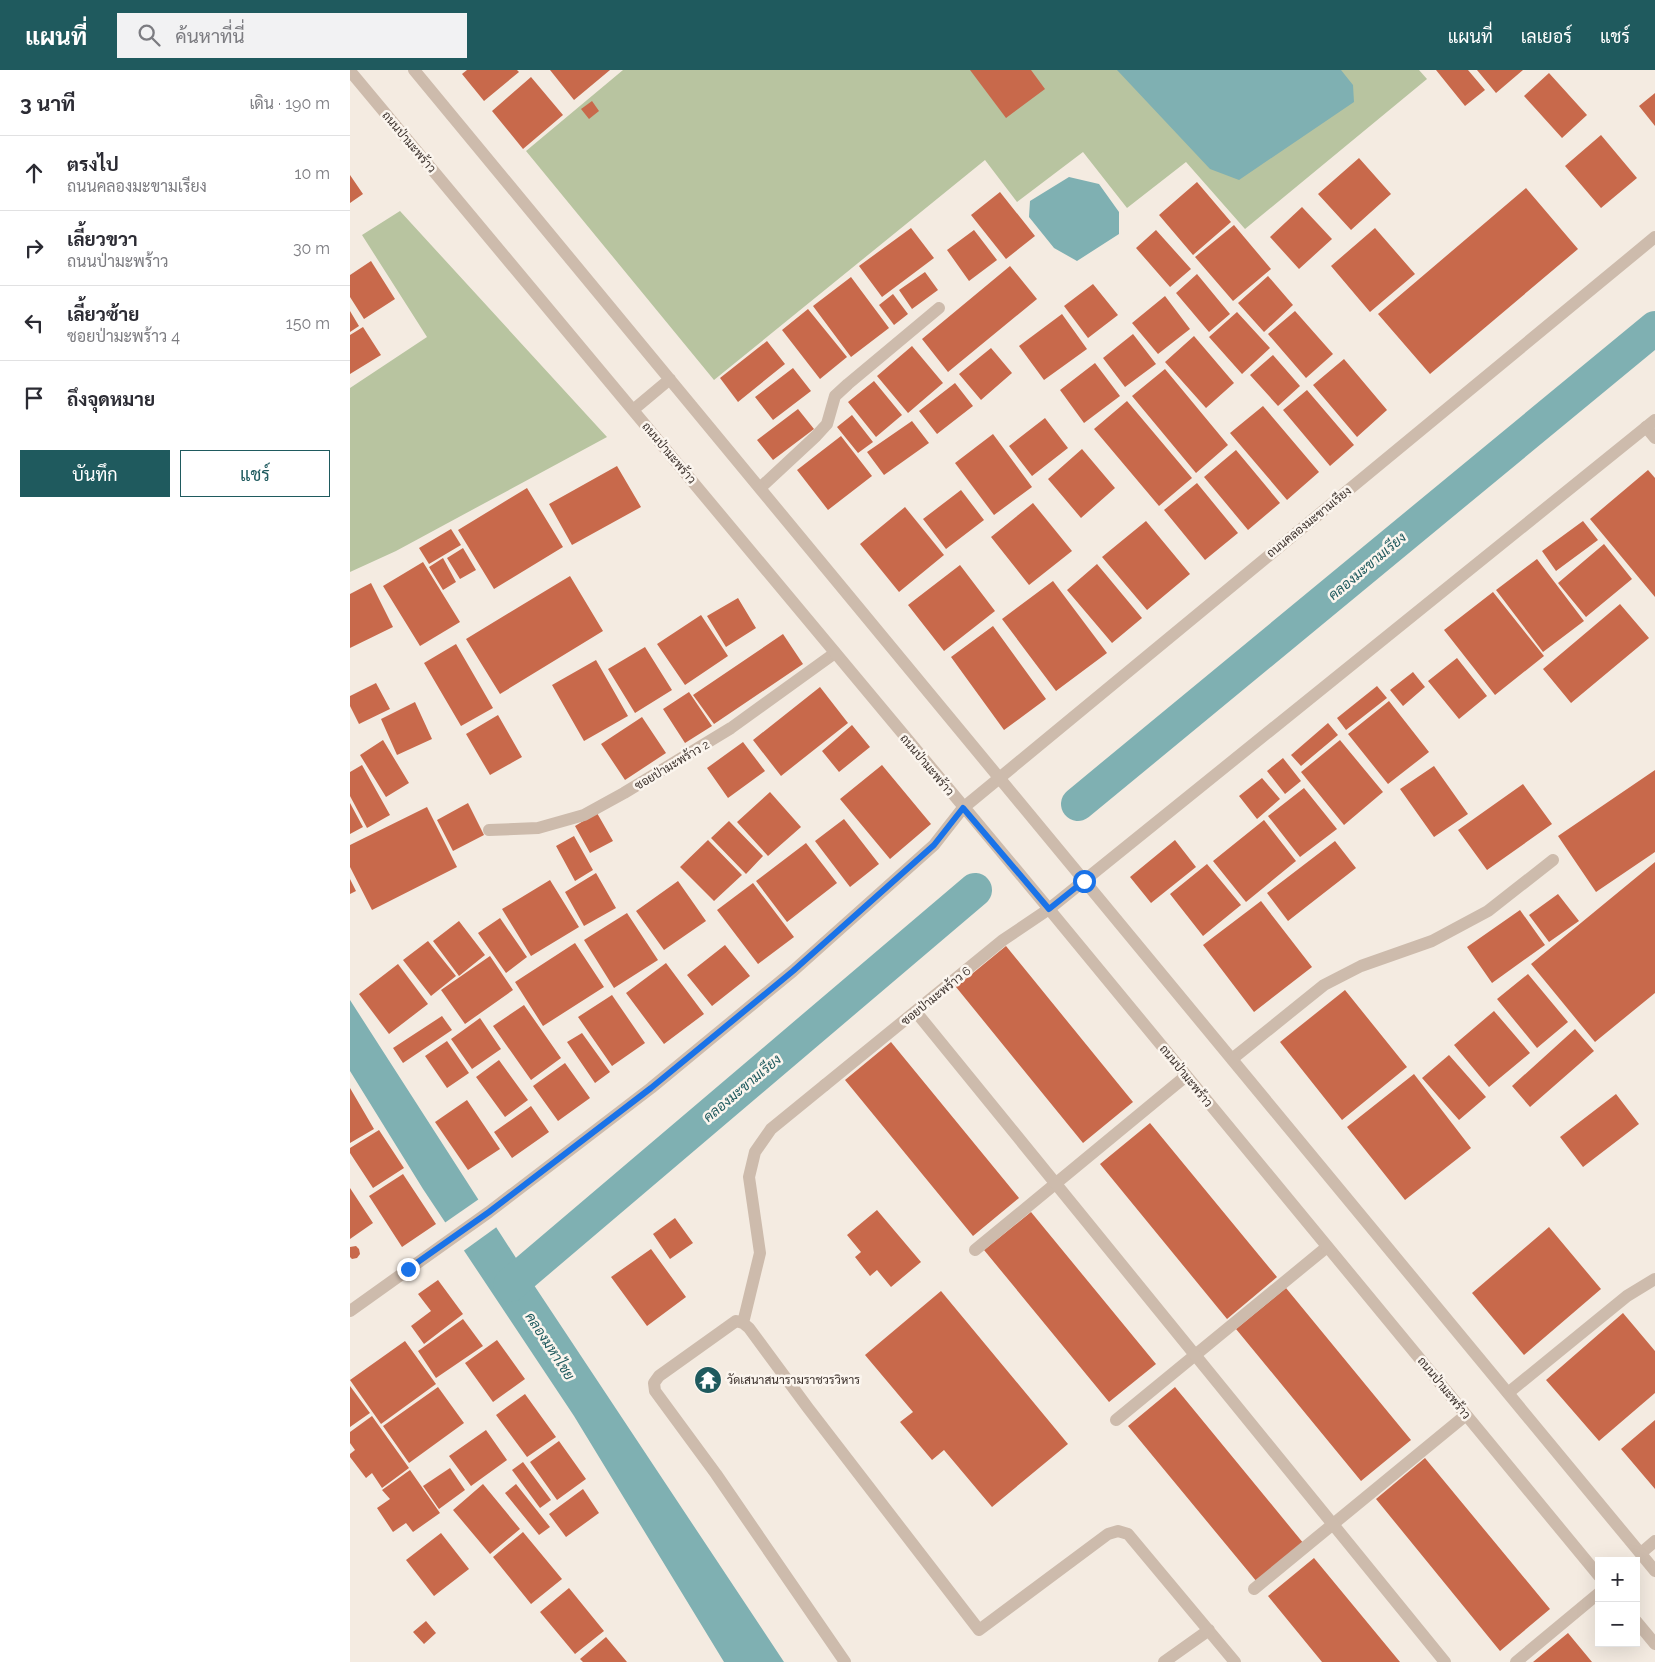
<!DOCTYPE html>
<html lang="th">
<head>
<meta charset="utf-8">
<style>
  :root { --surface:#fff; --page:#f2f2f3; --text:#2b2b33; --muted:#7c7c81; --line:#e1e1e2; --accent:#1f5a5e }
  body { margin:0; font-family:Raleway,Sarabun,sans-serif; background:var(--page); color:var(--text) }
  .controls { position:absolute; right:15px; bottom:15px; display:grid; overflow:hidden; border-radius:0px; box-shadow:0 5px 20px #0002 }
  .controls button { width:45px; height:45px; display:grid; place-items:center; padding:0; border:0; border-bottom:1px solid var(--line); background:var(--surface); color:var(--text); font:25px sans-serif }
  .stop { position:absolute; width:15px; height:15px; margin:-11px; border:4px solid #1a73e8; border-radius:50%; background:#fff }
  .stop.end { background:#1a73e8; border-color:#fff; box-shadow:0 1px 5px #0008 }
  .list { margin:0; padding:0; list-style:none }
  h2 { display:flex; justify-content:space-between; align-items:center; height:65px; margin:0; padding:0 20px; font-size:21px }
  h2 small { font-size:16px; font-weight:400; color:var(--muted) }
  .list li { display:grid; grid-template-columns:32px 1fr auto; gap:15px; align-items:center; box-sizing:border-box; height:75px; padding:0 20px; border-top:1px solid var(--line) }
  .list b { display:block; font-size:19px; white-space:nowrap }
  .list p { margin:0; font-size:16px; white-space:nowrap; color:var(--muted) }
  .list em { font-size:16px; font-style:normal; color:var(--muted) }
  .actions { display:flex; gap:10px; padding:15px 20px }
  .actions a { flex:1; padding:11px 0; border:1px solid var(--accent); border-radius:0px; text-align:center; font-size:18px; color:var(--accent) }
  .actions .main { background:var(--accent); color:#fff }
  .icon { flex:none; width:28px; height:28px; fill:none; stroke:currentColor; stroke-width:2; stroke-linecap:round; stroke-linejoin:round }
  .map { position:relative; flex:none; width:1305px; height:1592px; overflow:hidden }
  header { display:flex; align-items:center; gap:30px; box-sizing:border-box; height:70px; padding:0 25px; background:var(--accent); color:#fff }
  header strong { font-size:24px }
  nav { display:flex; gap:28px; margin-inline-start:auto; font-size:18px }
  .search { width:350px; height:45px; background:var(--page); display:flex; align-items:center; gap:12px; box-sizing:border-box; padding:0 18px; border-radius:0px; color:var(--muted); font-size:19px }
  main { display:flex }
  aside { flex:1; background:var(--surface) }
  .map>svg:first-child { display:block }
  .green { fill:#b8c4a0 }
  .water { fill:#7fb0b2 }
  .pier { fill:#f4ebe1 }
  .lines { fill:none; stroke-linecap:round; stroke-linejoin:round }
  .canal { stroke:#7fb0b2; stroke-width:34 }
  .building { fill:#c8694b }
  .service { stroke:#cdbbac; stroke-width:12 }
  .minor { stroke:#cdbbac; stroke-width:12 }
  .tertiary { stroke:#cdbbac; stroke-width:12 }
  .route { stroke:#1a73e8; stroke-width:6 }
  .labels { text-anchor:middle; stroke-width:5; stroke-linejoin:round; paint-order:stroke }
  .street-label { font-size:12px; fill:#3b302b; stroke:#fbf5ee }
  .poi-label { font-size:12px; fill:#3b302b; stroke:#fbf5ee; text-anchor:start }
  .water-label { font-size:14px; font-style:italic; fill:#1f5a5e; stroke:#fbf5ee }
</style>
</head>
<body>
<header>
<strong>แผนที่</strong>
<div class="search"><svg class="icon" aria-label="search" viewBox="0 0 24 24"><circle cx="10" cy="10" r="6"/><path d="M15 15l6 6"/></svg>ค้นหาที่นี่</div>
<nav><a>แผนที่</a><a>เลเยอร์</a><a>แชร์</a></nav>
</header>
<main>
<aside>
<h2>3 นาที<small>เดิน · 190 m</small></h2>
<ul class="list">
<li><svg class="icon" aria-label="ahead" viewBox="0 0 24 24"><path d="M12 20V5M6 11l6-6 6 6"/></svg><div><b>ตรงไป</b><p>ถนนคลองมะขามเรียง</p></div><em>10 m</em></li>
<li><svg class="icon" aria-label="right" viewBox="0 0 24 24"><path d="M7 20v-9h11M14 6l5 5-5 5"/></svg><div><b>เลี้ยวขวา</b><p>ถนนป่ามะพร้าว</p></div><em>30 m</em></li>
<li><svg class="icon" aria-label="left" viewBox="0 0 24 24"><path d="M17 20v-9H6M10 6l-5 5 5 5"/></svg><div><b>เลี้ยวซ้าย</b><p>ซอยป่ามะพร้าว 4</p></div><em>150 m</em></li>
<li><svg class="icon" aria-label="arrive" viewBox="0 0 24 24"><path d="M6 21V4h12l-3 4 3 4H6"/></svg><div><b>ถึงจุดหมาย</b></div></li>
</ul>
<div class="actions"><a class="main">บันทึก</a><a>แชร์</a></div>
</aside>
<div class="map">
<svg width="1305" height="1592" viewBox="0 0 1305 1592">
  <rect width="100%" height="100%" fill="#f4ebe1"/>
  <path class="green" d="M273,0H1069L1077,9L895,159L836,92L777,138L733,82L667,132L635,90L364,310L176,81Z
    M50,141L257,367L46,481L0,502V318L77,267L12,165Z"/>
  <path class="water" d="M767,0H991L1003,15L1004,32L889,110L860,99Z
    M719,107L749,114L769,142V164L727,191L704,178L679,147L680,131Z
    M0,930L166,1188L434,1592H374L224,1346L73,1119L0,1001Z"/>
  <path class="pier" d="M129,1129L148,1156L112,1182L93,1154Z"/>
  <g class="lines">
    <path class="canal" d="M728,734L1305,258
      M160,1215L625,820"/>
  </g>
  <path class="building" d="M117,0H167L169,2L134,31L112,4Z
    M200,0H260L224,30Z
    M620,0H681L695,19L656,48Z
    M1086,0H1118L1135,20L1115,36Z
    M1127,0H1173L1146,23Z
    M1199,3L1237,45L1212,68L1174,26Z
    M181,7L213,45L173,79L142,41Z
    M1305,23V56L1289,36Z
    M242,31L249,41L239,49L231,39Z
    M1251,65L1287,108L1251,138L1215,96Z
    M1009,88L1041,124L1001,160L968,124Z
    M0,105L13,124L0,133Z
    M847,112L881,152L843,185L809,145Z
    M1176,118L1228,179L1080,304L1028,244Z
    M650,122L685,166L656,189L621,145Z
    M952,137L982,169L949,199L920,167Z
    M884,155L921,199L883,231L845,187Z
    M561,158L584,188L532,227L509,196Z
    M1025,158L1065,204L1020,242L981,196Z
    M624,160L647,190L619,211L597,180Z
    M806,160L841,199L820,217L786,178Z
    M21,191L45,229L14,249L0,227V205Z
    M660,196L687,229L598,302L572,269Z
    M575,202L588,220L562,239L549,220Z
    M847,204L880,244L859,262L826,223Z
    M918,206L943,235L914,262L888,233Z
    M501,207L539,258L501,287L463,236Z
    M743,214L768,245L738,268L714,236Z
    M543,224L558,244L544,255L529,235Z
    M815,226L840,259L808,284L782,253Z
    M458,239L497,287L470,309L432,260Z
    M0,241L9,256L0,262Z
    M945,241L983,284L956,308L918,264Z
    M887,242L920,278L892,304L859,267Z
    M712,244L737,279L694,310L669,276Z
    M13,257L31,285L0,304V265Z
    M783,264L806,294L775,317L753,288Z
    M844,266L884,313L856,338L815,292Z
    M417,271L435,294L388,332L370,308Z
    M562,276L593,313L558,343L527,306Z
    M641,278L662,303L631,330L609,304Z
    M923,285L950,316L928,336L900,305Z
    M994,289L1037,340L1007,367L963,315Z
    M745,293L770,326L734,353L710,320Z
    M443,298L461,321L423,350L405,327Z
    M815,299L878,375L846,403L782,326Z
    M524,311L552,345L526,367L498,332Z
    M605,313L623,336L587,364L569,341Z
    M957,320L1004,375L980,396L933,340Z
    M777,331L842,408L809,436L744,359Z
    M913,336L969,402L937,430L880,363Z
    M448,339L464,359L423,390L407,370Z
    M502,345L523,372L508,383L487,357Z
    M695,348L718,378L682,406L659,376Z
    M562,351L579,373L534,405L517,382Z
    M643,364L682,417L644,445L605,393Z
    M491,366L522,406L478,440L447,400Z
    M732,379L765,418L731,448L698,409Z
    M886,380L930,433L898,460L854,407Z
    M267,396L291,437L222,475L199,434Z
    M1298,400L1305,408V527L1240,449Z
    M847,413L888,463L855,490L814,440Z
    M177,418L213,477L144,519L108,460Z
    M611,420L634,450L596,479L573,449Z
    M683,433L722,481L679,515L641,467Z
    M555,437L594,485L549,522L510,474Z
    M796,451L840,504L797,540L752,487Z
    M1233,451L1248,470L1206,501L1192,481Z
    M101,459L111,475L79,494L69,478Z
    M1254,474L1282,509L1236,547L1208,513Z
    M113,478L126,500L110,509L97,488Z
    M93,488L106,512L93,520L79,497Z
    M1187,489L1234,551L1193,582L1146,520Z
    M73,492L110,552L70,576L33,516Z
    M747,494L792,548L762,573L717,520Z
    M610,495L645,541L594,581L558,535Z
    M220,506L253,561L150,624L116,569Z
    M703,511L757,583L706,621L652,549Z
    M21,513L43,557L0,578V524Z
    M1143,522L1194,586L1145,625L1094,560Z
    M388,528L406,558L376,577L357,546Z
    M1270,534L1299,568L1221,633L1193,599Z
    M351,545L378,586L335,615L307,574Z
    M643,556L696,629L654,660L601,587Z
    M433,564L453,594L364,654L343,625Z
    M106,574L143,638L111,656L74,593Z
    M295,577L322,620L285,643L258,599Z
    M1107,588L1137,626L1109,649L1078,611Z
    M246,590L278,646L234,671L202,615Z
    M1063,602L1075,617L1053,636L1040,620Z
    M26,613L40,639L9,654L0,636V626Z
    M1027,616L1037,628L996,660L987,648Z
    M470,617L498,653L431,706L403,670Z
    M339,622L362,656L335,673L313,639Z
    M1039,631L1079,682L1038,714L998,664Z
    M65,632L82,669L47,685L31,649Z
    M148,645L172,687L140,705L116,664Z
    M292,647L316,683L275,710L251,674Z
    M978,653L988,665L951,696L941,685Z
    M502,655L520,677L489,702L472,681Z
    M33,670L59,713L36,727L10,685Z
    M990,670L1033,722L994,755L951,702Z
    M393,672L415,701L378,728L357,698Z
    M933,688L951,711L935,724L917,701Z
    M12,695L40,745L17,758L0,726V702Z
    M532,695L581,754L540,789L490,729Z
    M1084,696L1118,744L1084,767L1050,719Z
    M1305,700V782L1246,822L1208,766Z
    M912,708L930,729L907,749L889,726Z
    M1173,714L1202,754L1137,800L1108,760Z
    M954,718L987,759L950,787L918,746Z
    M420,722L451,757L418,786L387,752Z
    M0,733L13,757L0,764Z
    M118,733L134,765L103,781L87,750Z
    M77,737L107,797L22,840L0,797V775Z
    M247,743L263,771L240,783L225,756Z
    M494,749L529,794L500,817L465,771Z
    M914,750L946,791L896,832L863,791Z
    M379,751L413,786L396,804L361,768Z
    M224,766L243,800L225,811L206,776Z
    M358,770L392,805L364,831L330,797Z
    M825,770L846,797L801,833L780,807Z
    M985,771L1006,798L938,851L917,823Z
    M456,773L487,813L437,852L406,811Z
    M1305,792V923L1245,972L1181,894Z
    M857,794L891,835L853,866L820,824Z
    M246,803L266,838L234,856L215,822Z
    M0,809L6,821L0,824Z
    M200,810L229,857L181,886L152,839Z
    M328,811L356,851L314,880L286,841Z
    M403,813L444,867L408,894L367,840Z
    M1208,824L1229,851L1199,872L1179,845Z
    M911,831L962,897L904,942L853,875Z
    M1170,840L1195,875L1142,913L1117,877Z
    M277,843L308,890L264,918L234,870Z
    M150,848L177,887L156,903L128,863Z
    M109,851L135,885L109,906L83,871Z
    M78,871L106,906L81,926L53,890Z
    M225,873L254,917L193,956L165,912Z
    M375,875L400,906L362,936L337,905Z
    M656,876L783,1032L733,1073L606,917Z
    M140,886L163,920L115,954L91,920Z
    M316,893L354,944L314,974L276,923Z
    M48,894L78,934L39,964L9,924Z
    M1178,904L1218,952L1187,978L1147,929Z
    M995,920L1057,997L992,1050L930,972Z
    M262,925L295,973L262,996L228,947Z
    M174,935L211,988L181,1010L143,956Z
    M1144,941L1180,983L1139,1017L1104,975Z
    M92,946L102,960L53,993L43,978Z
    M130,948L151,979L122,999L101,969Z
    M1225,959L1244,981L1180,1037L1162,1016Z
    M232,963L260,1002L245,1013L217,972Z
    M97,971L119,1003L97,1018L75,986Z
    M541,972L669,1128L623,1166L495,1010Z
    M1099,985L1136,1027L1109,1050L1072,1008Z
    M149,990L178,1030L155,1047L126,1007Z
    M215,993L240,1028L208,1051L183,1016Z
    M1064,1004L1121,1078L1055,1130L997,1057Z
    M0,1018L24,1059L0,1073Z
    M1266,1024L1289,1054L1233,1097L1210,1067Z
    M117,1030L150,1079L118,1100L85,1052Z
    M181,1036L199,1062L162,1088L144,1062Z
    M800,1053L927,1207L877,1249L750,1094Z
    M29,1060L54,1098L23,1118L0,1083V1078Z
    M53,1104L86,1154L52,1177L19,1126Z
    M0,1118L23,1153L0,1169Z
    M527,1140L571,1192L541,1217L527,1200L520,1206L505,1187L511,1182L497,1165Z
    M681,1142L806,1294L759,1332L634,1180Z
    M325,1148L343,1173L320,1189L303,1164Z
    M1199,1157L1251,1219L1174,1285L1122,1223Z
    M6,1176L9,1179L10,1184L7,1188L2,1189L0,1187V1177Z
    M301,1179L336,1227L297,1256L261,1207Z
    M88,1210L113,1244L74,1274L61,1256L81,1241L68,1224Z
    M936,1218L1061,1370L1011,1411L886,1259Z
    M591,1221L718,1374L642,1437L594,1380L582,1390L550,1352L563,1342L515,1285Z
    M1273,1243L1305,1281V1323L1249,1371L1196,1310Z
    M113,1249L133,1276L86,1308L68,1281Z
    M147,1270L175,1309L143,1332L115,1293Z
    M55,1271L86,1314L31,1354L0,1310Z
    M0,1316L20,1343L0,1357Z
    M88,1317L114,1353L59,1393L33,1356Z
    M825,1317L954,1474L907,1512L778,1356Z
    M175,1324L206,1367L177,1387L146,1345Z
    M22,1346L59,1398L32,1418L22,1403L16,1408L0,1387V1384L5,1380L0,1373V1362Z
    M1305,1350V1419L1271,1379Z
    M136,1360L157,1390L121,1416L99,1386Z
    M209,1371L236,1409L207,1430L180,1392Z
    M1075,1388L1200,1539L1150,1581L1026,1429Z
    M173,1392L201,1430L190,1438L162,1400Z
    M100,1398L115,1420L89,1439L73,1416Z
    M60,1400L90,1443L63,1462L56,1453L43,1462L27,1438L40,1429L32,1420Z
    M133,1414L170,1459L140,1484L103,1440Z
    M166,1414L200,1457L189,1465L155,1423Z
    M233,1419L249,1443L216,1467L199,1444Z
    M173,1462L212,1509L181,1534L143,1487Z
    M91,1463L119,1499L84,1526L56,1490Z
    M964,1488L1050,1592H972L918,1526Z
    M219,1518L254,1561L225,1584L190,1542Z
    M76,1551L86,1563L74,1574L63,1562Z
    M1218,1563L1242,1592H1183Z
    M256,1567L277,1592H233L230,1589Z"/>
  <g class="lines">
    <path class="service" d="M410,418L466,366L477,354L485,326L498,314L589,238
      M882,989L974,915L1011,896L1082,871L1138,841L1203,790
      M625,1180L836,1006
      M393,1253L410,1183L399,1107L405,1082L421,1059L475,1015
      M1158,1323L1277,1226L1305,1209
      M766,1350L977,1177
      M904,1519L1116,1345
      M495,1592L366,1404L305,1321L304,1313L309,1306L386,1251L393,1253L399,1258L458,1338L629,1560L758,1464L768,1461L778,1464L885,1592
      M814,1592L859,1560
      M1166,1592L1249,1523"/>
    <path class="minor" d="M1296,357L1305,368
      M139,760L188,758L234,745L274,723L381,658L485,583
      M566,942L1095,1592
      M475,1015L653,870L699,839
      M0,1241L139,1142L301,1018L443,901L584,775L613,738
      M1291,1483L1305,1471"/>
    <path class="tertiary" d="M64,0L1305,1501
      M0,1L699,839L1249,1506
      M283,340L320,309
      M613,738L1305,167
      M699,839L1305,350
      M1286,1551L1305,1574"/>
  </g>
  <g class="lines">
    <path class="route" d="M58,1199L139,1142L301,1018L443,901L584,775L613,738L699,839L734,811"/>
  </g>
  <defs>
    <g id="temple-disc" transform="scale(1.4375)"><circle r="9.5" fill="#1f5a5e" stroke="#fbf5ee"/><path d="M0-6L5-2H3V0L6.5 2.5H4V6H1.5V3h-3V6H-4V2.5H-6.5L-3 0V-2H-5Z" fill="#fff"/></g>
  </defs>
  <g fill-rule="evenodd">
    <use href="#temple-disc" x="358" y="1310"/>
  </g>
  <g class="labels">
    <g class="street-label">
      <text transform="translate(59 72) rotate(50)" y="4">ถนนป่ามะพร้าว</text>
      <text transform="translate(319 383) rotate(50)" y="4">ถนนป่ามะพร้าว</text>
      <text transform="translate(959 452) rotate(-39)" y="4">ถนนคลองมะขามเรียง</text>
      <text transform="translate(322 695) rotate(-31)" y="4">ซอยป่ามะพร้าว 2</text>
      <text transform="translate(577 695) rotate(50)" y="4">ถนนป่ามะพร้าว</text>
      <text transform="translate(586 926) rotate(-39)" y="4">ซอยป่ามะพร้าว 6</text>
      <text transform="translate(836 1006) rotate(51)" y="4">ถนนป่ามะพร้าว</text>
      <text transform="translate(1094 1318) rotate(51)" y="4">ถนนป่ามะพร้าว</text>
    </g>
    <g class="poi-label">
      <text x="377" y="1314">วัดเสนาสนารามราชวรวิหาร</text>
    </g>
    <g class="water-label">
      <text transform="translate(1017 496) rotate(-40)" y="5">คลองมะขามเรียง</text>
      <text transform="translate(392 1018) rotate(-40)" y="5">คลองมะขามเรียง</text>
      <text transform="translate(200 1276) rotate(57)" y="5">คลองมหาไชย</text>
    </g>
  </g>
</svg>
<div class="controls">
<button>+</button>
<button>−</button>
</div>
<div class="stop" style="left:734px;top:811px"></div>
<div class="stop end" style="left:58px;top:1199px"></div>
</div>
</main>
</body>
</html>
